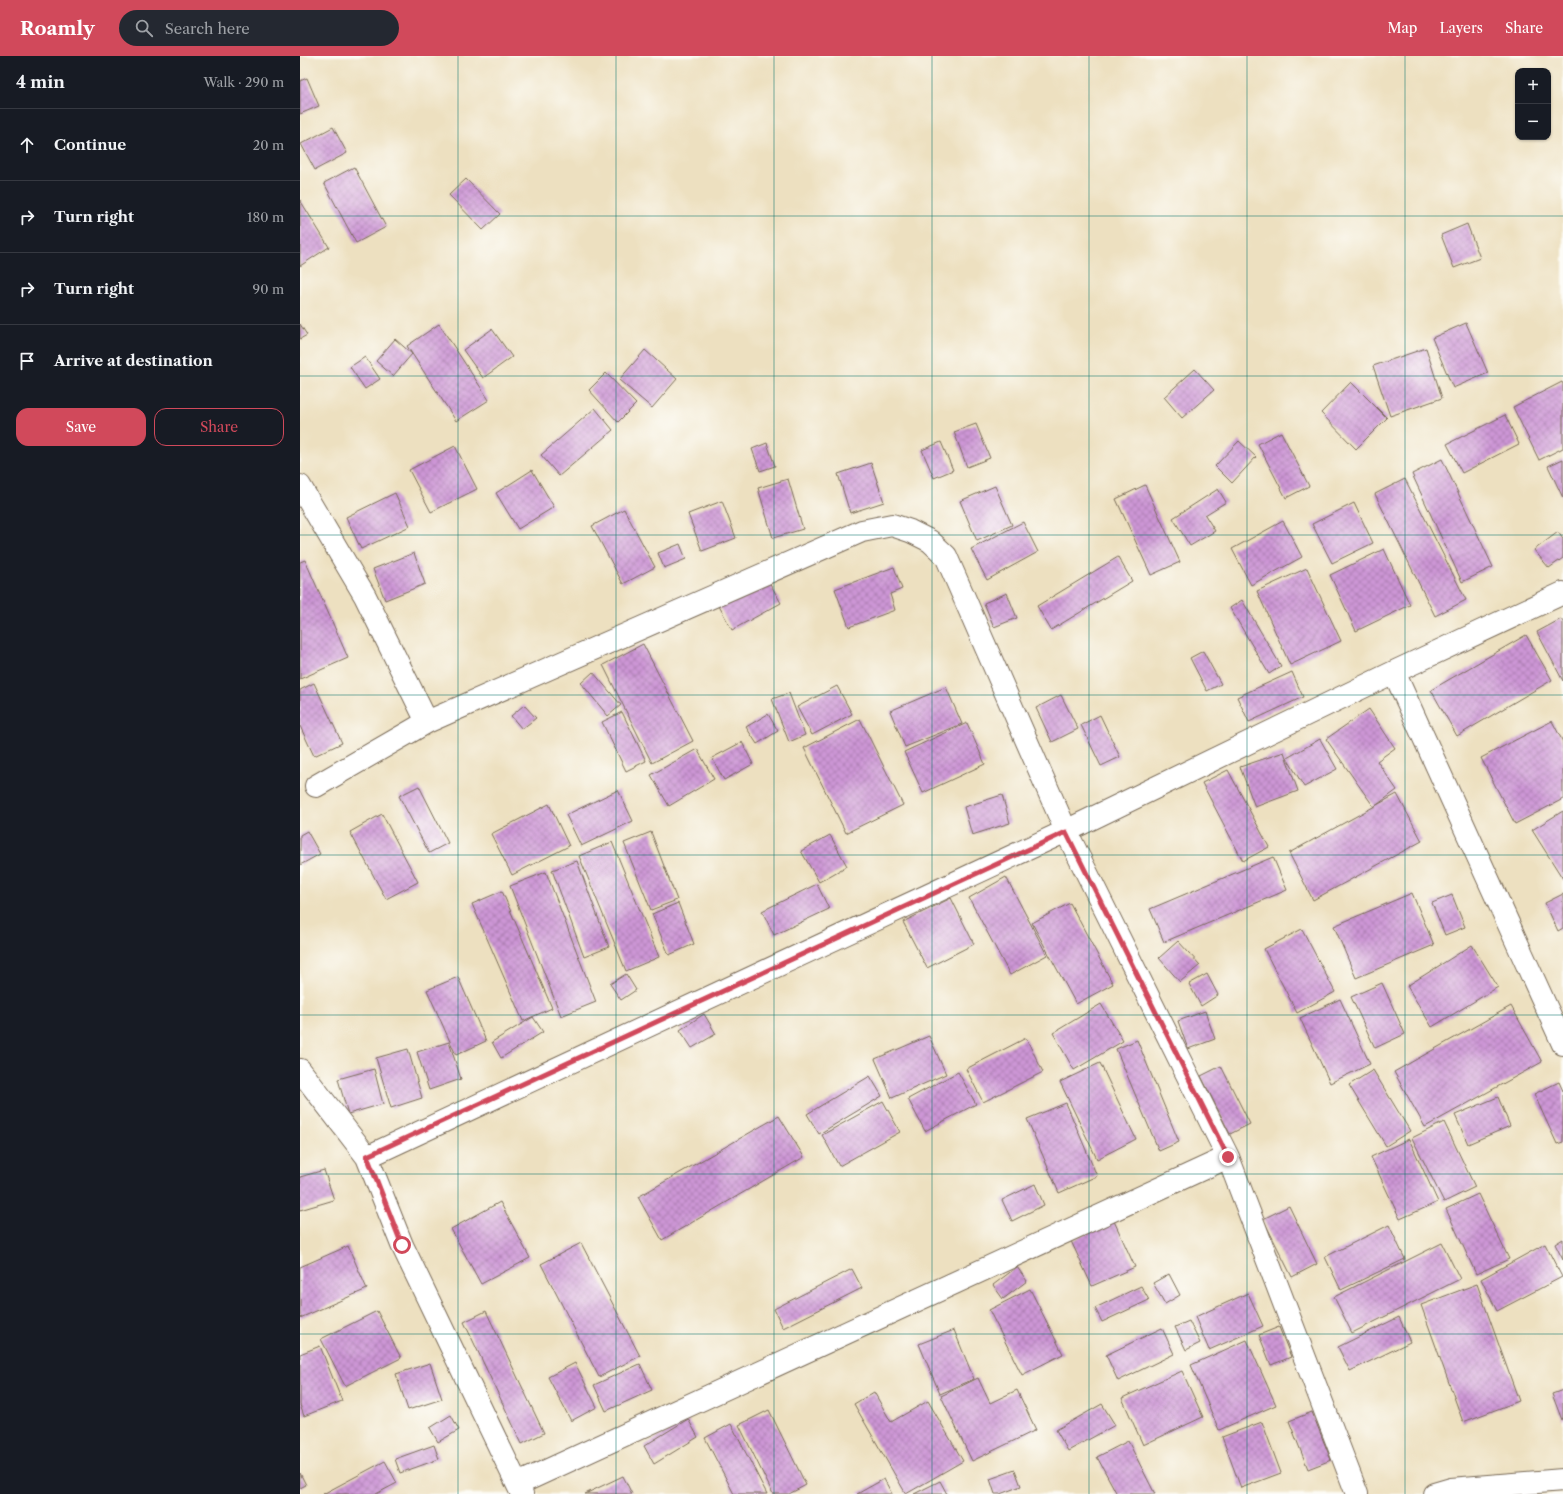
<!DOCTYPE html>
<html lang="en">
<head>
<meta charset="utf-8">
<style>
  :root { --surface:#171b24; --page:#242831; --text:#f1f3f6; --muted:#9ea1a6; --line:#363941; --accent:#d1495b }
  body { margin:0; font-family:"Libre Caslon Text",serif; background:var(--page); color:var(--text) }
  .controls { position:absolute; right:12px; top:12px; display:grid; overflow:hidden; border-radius:8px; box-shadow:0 1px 3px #0004 }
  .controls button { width:36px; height:36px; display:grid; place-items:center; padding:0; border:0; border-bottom:1px solid var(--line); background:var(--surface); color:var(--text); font:20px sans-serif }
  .stop { position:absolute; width:12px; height:12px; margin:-9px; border:3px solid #d1495b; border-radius:50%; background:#fff }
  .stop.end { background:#d1495b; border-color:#fff; box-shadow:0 1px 4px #0008 }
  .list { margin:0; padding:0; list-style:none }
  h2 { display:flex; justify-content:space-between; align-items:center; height:52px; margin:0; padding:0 16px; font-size:17px }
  h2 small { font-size:13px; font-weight:400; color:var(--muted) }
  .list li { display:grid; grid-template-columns:26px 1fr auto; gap:12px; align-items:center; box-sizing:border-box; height:72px; padding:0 16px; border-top:1px solid var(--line) }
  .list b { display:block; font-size:15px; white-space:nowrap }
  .list em { font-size:13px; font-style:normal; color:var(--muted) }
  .actions { display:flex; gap:8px; padding:12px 16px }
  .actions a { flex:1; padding:9px 0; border:1px solid var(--accent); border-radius:12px; text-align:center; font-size:14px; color:var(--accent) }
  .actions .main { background:var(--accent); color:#fff }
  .icon { flex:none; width:22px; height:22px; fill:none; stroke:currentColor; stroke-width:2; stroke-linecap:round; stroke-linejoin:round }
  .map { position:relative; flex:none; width:1263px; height:1438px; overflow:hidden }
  header { display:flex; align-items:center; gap:24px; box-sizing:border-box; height:56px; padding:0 20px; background:var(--accent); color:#fff }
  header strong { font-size:19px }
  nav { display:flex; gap:22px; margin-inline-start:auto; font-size:14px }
  .search { width:280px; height:36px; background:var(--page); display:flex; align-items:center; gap:10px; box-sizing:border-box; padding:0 14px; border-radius:22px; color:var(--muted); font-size:15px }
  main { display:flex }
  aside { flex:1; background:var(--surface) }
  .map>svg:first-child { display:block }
  .building { fill:url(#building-cross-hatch) }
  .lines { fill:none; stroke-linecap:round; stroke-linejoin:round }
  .minor-casing { stroke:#796a57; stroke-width:24 }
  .tertiary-casing { stroke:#796a57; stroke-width:24 }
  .minor { stroke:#fff; stroke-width:22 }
  .tertiary { stroke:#fff; stroke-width:22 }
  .route { stroke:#d1495b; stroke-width:5 }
  .grid { fill:none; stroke:#0f766e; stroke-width:1; stroke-opacity:0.55 }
</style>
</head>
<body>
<header>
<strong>Roamly</strong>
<div class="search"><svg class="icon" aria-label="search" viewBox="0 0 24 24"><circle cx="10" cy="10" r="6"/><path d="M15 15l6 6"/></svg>Search here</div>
<nav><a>Map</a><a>Layers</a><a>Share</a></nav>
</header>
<main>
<aside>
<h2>4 min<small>Walk · 290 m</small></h2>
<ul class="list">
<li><svg class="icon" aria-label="ahead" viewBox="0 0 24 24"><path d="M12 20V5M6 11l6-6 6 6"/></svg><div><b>Continue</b></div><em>20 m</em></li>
<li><svg class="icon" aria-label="right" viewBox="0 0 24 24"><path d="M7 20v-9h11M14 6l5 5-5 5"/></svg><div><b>Turn right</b></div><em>180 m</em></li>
<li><svg class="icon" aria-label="right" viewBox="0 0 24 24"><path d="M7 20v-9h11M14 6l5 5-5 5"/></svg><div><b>Turn right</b></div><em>90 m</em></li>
<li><svg class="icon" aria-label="arrive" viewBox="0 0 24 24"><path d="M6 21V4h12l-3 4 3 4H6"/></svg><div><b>Arrive at destination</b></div></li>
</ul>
<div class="actions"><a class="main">Save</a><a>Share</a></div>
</aside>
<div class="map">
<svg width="1263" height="1438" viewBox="0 0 1263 1438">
  <defs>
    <pattern id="building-cross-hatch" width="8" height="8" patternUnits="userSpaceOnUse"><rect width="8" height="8" fill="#cd96d6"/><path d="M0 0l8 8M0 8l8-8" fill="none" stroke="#a87bad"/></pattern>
  </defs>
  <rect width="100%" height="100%" fill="#fdfcf7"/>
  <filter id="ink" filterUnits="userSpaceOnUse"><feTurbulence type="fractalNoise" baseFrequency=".025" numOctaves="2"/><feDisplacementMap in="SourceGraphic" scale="8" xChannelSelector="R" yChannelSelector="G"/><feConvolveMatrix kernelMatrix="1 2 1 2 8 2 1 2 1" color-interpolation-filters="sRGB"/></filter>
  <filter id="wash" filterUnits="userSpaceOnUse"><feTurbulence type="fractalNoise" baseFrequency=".012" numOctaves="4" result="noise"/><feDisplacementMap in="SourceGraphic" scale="16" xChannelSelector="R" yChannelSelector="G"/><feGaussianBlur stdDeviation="0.9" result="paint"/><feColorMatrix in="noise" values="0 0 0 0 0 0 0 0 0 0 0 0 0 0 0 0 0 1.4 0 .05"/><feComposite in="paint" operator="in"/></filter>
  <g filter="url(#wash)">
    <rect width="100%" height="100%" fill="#ede0c0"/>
    <g id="blocks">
      <path class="building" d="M7,22L19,50L0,58V25Z
        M33,71L47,97L15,114L1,88Z
        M54,111L86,171L56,187L24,127Z
        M166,123L200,158L183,174L149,139Z
        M0,144L29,191L0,210Z
        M1167,168L1180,202L1154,212L1141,179Z
        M1166,267L1188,317L1153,332L1132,282Z
        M0,268L7,279L0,283Z
        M139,268L189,344L156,365L107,290Z
        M192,273L212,301L183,322L163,294Z
        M95,283L112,298L93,320L76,305Z
        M1126,292L1142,342L1090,360L1073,310Z
        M345,294L377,323L352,352L319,324Z
        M65,301L80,323L65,333L50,311Z
        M895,313L914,334L882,362L864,341Z
        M306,317L336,348L318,366L289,334Z
        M1051,326L1087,362L1056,393L1021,357Z
        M1262,326L1263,328V392L1239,404L1213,351Z
        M295,352L313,374L259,420L241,399Z
        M1205,359L1219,388L1162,417L1147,388Z
        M676,368L690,402L667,411L654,376Z
        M981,376L1009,430L986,442L958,388Z
        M939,385L956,401L932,427L915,410Z
        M641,386L653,414L634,422L622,394Z
        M467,387L475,410L460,415L452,393Z
        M155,390L177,433L131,456L109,414Z
        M1142,403L1193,511L1162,526L1112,418Z
        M1263,403V442L1248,410Z
        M571,407L584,446L550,457L538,418Z
        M232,414L254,451L218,473L196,437Z
        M488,423L503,473L473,482L458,432Z
        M1105,423L1166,544L1135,560L1075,438Z
        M845,429L880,506L851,519L816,443Z
        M695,430L712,469L677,485L660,445Z
        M918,433L926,446L905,459L915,475L890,490L873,462Z
        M95,437L110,470L61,493L46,461Z
        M422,445L436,482L402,495L388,458Z
        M1054,447L1073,487L1032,507L1012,468Z
        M324,453L355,511L323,528L292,470Z
        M983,465L1002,501L951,529L932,493Z
        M723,466L738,496L687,524L671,493Z
        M1258,476L1263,483V502L1249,512L1234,494Z
        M380,488L386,503L364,512L358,497Z
        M1084,493L1110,549L1056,575L1030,519Z
        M114,497L125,528L85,544L73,513Z
        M818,501L832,525L751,574L737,550Z
        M5,504L48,602L0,623V506Z
        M594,511L602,533L590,538L595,554L549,571L535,533Z
        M1007,512L1041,585L990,609L957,535Z
        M468,524L481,547L432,574L419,550Z
        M707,537L717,562L694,571L684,547Z
        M942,544L981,610L969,618L930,552Z
        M1261,563L1263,566V625L1237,576Z
        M1226,579L1252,624L1157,680L1131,634Z
        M343,588L393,685L352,707L303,609Z
        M903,595L921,628L907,635L890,602Z
        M293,616L321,649L308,660L281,627Z
        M992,616L1003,641L949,666L937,641Z
        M14,627L42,687L14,700L0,670V634Z
        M537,630L552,658L512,679L497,651Z
        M646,631L662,668L605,691L590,655Z
        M489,637L505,679L489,686L472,643Z
        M761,639L778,673L752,686L736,652Z
        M224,649L236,662L222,673L211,660Z
        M1069,653L1095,692L1077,705L1097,734L1074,751L1026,683Z
        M322,656L346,705L326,715L302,666Z
        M468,658L478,675L457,688L446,671Z
        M800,659L820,701L801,710L781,669Z
        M560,663L603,749L546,777L504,692Z
        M1252,665L1263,686V743L1215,768L1181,702Z
        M667,667L685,708L623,737L604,696Z
        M1020,683L1037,713L1004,731L987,702Z
        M442,686L453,708L424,724L412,702Z
        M397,693L414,723L369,750L351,719Z
        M984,696L998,735L955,751L940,711Z
        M928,714L969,791L943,805L902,727Z
        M119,730L148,787L129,797L99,740Z
        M318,734L333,765L281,790L266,759Z
        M1097,738L1122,785L1013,844L989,797Z
        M702,739L710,767L672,779L664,751Z
        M249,748L269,790L212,819L191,778Z
        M1263,755V823L1232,774Z
        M82,758L118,826L86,843L50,776Z
        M7,775L20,798L0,809V779Z
        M351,776L377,844L351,854L324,787Z
        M530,779L547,810L519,826L501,795Z
        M312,786L359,901L326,915L279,800Z
        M973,801L987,834L864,886L850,853Z
        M277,805L309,891L284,901L252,814Z
        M246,816L296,946L261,960L210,830Z
        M706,821L747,899L710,919L669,842Z
        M517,828L529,853L474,879L462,855Z
        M202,835L252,952L223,965L172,848Z
        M1112,837L1134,889L1056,922L1034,870Z
        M1263,838V872L1258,875L1245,847Z
        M1152,839L1165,871L1145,879L1132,847Z
        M651,842L674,888L627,912L603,866Z
        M378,847L394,888L369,899L352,858Z
        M770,847L813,928L776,948L732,867Z
        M1002,873L1035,936L997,957L964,893Z
        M878,885L900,909L880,926L859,902Z
        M1172,889L1198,931L1132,971L1107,930Z
        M326,918L336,934L321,944L310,928Z
        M907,918L918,939L901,950L889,928Z
        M158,921L186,985L156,999L127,934Z
        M1082,927L1105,978L1075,992L1051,941Z
        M1040,943L1070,1008L1030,1027L1000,962Z
        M801,948L823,985L774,1014L753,977Z
        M1211,950L1242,1006L1125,1071L1094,1016Z
        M905,955L915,983L888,993L878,965Z
        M404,958L416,978L392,992L380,974Z
        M233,961L243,976L201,1002L192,986Z
        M629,980L646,1018L592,1042L575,1003Z
        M726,982L743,1016L683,1046L666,1013Z
        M837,984L879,1086L859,1095L816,993Z
        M149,986L161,1023L129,1034L117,996Z
        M108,993L122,1042L91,1052L76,1002Z
        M800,1007L836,1083L797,1103L760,1026Z
        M921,1010L950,1068L930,1078L901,1020Z
        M74,1013L83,1048L48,1058L38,1023Z
        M1073,1014L1110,1075L1086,1090L1049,1029Z
        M658,1016L676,1048L625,1075L608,1043Z
        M570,1020L582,1040L519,1078L507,1058Z
        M1259,1026L1263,1035V1086L1257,1088L1234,1038Z
        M1198,1041L1210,1070L1168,1088L1155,1059Z
        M583,1045L600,1076L539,1110L522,1079Z
        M766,1047L797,1120L759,1137L727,1063Z
        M479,1060L504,1101L362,1184L338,1141Z
        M1144,1066L1175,1131L1144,1146L1112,1082Z
        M1109,1083L1138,1146L1100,1163L1071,1101Z
        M24,1114L34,1144L0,1154V1121Z
        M735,1128L744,1149L712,1165L702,1144Z
        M1178,1138L1209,1203L1176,1218L1146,1153Z
        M200,1146L230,1202L181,1228L151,1173Z
        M989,1150L1017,1208L992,1221L963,1163Z
        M814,1165L835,1211L792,1230L771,1185Z
        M1089,1169L1105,1203L1041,1234L1025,1201Z
        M1263,1183V1204L1255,1188Z
        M281,1187L340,1300L299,1321L241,1208Z
        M1142,1187L1160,1223L1052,1277L1034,1241Z
        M1245,1188L1262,1221L1197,1255L1181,1223Z
        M48,1190L67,1233L0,1262V1211Z
        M717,1211L727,1225L703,1243L693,1229Z
        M552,1213L562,1232L483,1272L474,1253Z
        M869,1218L880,1239L865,1248L853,1227Z
        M1177,1228L1219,1345L1163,1366L1121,1249Z
        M841,1230L849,1244L802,1266L795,1252Z
        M730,1233L763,1298L722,1319L689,1254Z
        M948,1237L963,1270L909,1294L895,1261Z
        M77,1255L101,1302L45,1330L21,1283Z
        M186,1255L244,1377L222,1388L164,1266Z
        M1099,1261L1110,1286L1050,1315L1038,1291Z
        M889,1265L900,1287L886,1294L875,1271Z
        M979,1271L991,1301L971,1309L959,1279Z
        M862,1272L874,1298L818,1325L806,1299Z
        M654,1274L674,1323L640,1338L619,1288Z
        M947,1284L976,1349L919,1374L891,1309Z
        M20,1290L42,1345L4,1360L0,1349V1298Z
        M130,1307L142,1343L108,1354L96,1318Z
        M275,1307L297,1351L271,1365L248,1321Z
        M340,1308L352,1334L306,1355L294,1329Z
        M882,1315L903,1361L843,1389L822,1342Z
        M678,1322L690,1347L717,1334L736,1374L672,1405L641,1340Z
        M1263,1334V1364H1262L1252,1338Z
        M574,1336L591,1366L628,1345L663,1405L606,1438L554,1348Z
        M802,1348L815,1369L768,1395L756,1374Z
        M469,1354L506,1429L489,1438H473L439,1369Z
        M1012,1356L1031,1404L1008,1413L989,1365Z
        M151,1359L159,1374L138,1386L130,1372Z
        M388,1363L398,1381L354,1408L344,1390Z
        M962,1366L981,1417L941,1432L922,1381Z
        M431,1368L467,1438H434L405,1382Z
        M828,1385L855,1438H817L797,1401Z
        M134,1389L139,1403L100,1417L95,1403Z
        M85,1405L97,1427L76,1438H23Z
        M715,1414L721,1430L700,1438H695L690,1423Z
        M0,1417L6,1429L0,1432Z
        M323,1420L332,1438H285Z
        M584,1423L592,1438H557Z
        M640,1425L647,1438H614Z"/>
    </g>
  </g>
  <g filter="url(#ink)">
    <use href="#blocks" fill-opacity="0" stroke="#796a57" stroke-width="1"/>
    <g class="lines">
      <g class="minor-casing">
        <path id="minor" d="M0,430L65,540L127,666
          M1094,616L1263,988
          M16,730L127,666L562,475L592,469L610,475L630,485L646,500L766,775L928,1101
          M0,1014L67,1101L102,1189L222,1438
          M67,1101L766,775L1094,616L1263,537
          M218,1428L928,1101L1057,1438"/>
      </g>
      <g class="tertiary-casing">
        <path id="tertiary" d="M1134,1438L1151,1433L1263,1424"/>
      </g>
      <use href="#minor" class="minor"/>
      <use href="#tertiary" class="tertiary"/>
    </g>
  </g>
  <g class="lines" filter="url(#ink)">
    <path class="route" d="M102,1189L67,1100L766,776L928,1101"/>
  </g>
  <path class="grid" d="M158,0V1438M316,0V1438M474,0V1438M632,0V1438M789,0V1438M947,0V1438M1105,0V1438M0,160H1263M0,320H1263M0,479H1263M0,639H1263M0,799H1263M0,959H1263M0,1118H1263M0,1278H1263"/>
</svg>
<div class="controls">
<button>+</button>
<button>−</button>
</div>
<div class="stop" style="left:102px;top:1189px"></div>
<div class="stop end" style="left:928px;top:1101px"></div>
</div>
</main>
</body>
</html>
